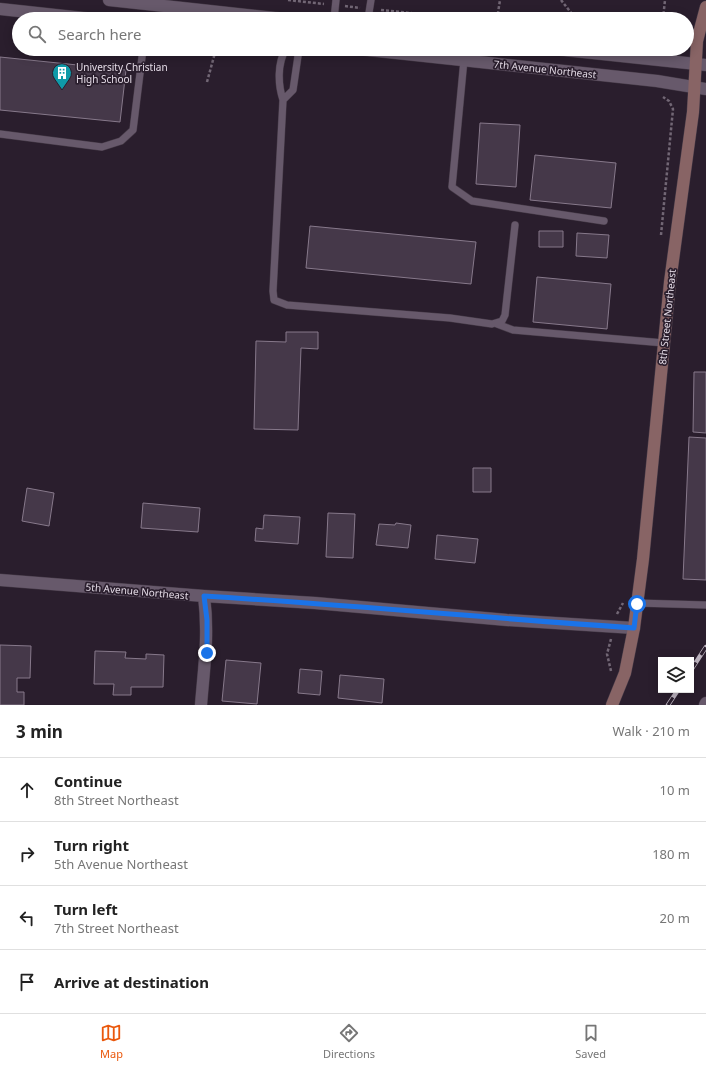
<!DOCTYPE html>
<html lang="en">
<head>
<meta charset="utf-8">
<style>
  :root { --surface:#fff; --page:#f2f2f2; --text:#222; --muted:#767676; --line:#e0e0e0; --accent:#ea580c }
  body { margin:0; font-family:"Noto Sans",sans-serif; background:var(--page); color:var(--text) }
  .controls { position:absolute; right:12px; bottom:12px; display:grid; overflow:hidden; border-radius:0px; box-shadow:0 2px 10px #0003 }
  .controls button { width:36px; height:36px; display:grid; place-items:center; padding:0; border:0; border-bottom:1px solid var(--line); background:var(--surface); color:var(--text); font:20px sans-serif }
  .stop { position:absolute; width:12px; height:12px; margin:-9px; border:3px solid #1a73e8; border-radius:50%; background:#fff }
  .stop.end { background:#1a73e8; border-color:#fff; box-shadow:0 1px 4px #0008 }
  .list { margin:0; padding:0; list-style:none }
  h2 { display:flex; justify-content:space-between; align-items:center; height:52px; margin:0; padding:0 16px; font-size:17px }
  h2 small { font-size:13px; font-weight:400; color:var(--muted) }
  .list li { display:grid; grid-template-columns:26px 1fr auto; gap:12px; align-items:center; box-sizing:border-box; height:64px; padding:0 16px; border-top:1px solid var(--line) }
  .list b { display:block; font-size:15px; white-space:nowrap }
  .list p { margin:0; font-size:13px; white-space:nowrap; color:var(--muted) }
  .list em { font-size:13px; font-style:normal; color:var(--muted) }
  .icon { flex:none; width:22px; height:22px; fill:none; stroke:currentColor; stroke-width:2; stroke-linecap:round; stroke-linejoin:round }
  .map { position:relative; flex:none; width:706px; height:705px; overflow:hidden }
  .search { position:absolute; background:var(--surface); box-shadow:0 2px 10px #0003; left:12px; right:12px; top:12px; height:44px; display:flex; align-items:center; gap:10px; box-sizing:border-box; padding:0 14px; border-radius:22px; color:var(--muted); font-size:15px }
  .sheet { height:308px; background:var(--surface) }
  nav { display:flex; justify-content:space-around; align-items:center; box-sizing:border-box; height:56px; border-top:1px solid var(--line); background:var(--surface); font-size:11px; color:var(--muted) }
  nav a { display:grid; justify-items:center; gap:2px }
  nav .on { color:var(--accent) }
  .map>svg:first-child { display:block }
  .building { fill:#453849; stroke:#87798b }
  .lines { fill:none; stroke-linecap:round; stroke-linejoin:round }
  .lane-casing { stroke:#453a47; stroke-width:8 }
  .street-casing { stroke:#453a47; stroke-width:13 }
  .secondary-casing { stroke:#453a47; stroke-width:13 }
  .path { stroke:#726775; stroke-width:2.5; stroke-dasharray:3 2; stroke-linecap:butt }
  .lane { stroke:#67596b; stroke-width:7 }
  .street { stroke:#67596b; stroke-width:12 }
  .secondary { stroke:#886465; stroke-width:12 }
  .rail-casing { stroke:#bcb3bf; stroke-width:4.5 }
  .rail { stroke:#2a1e2d; stroke-width:3; stroke-dasharray:9; stroke-linecap:butt }
  .route { stroke:#1a73e8; stroke-width:5 }
  .labels { text-anchor:middle; stroke-width:3.5; stroke-linejoin:round; paint-order:stroke }
  .poi-label { font-size:10px; fill:#e5dce7; stroke:#2a1e2d; text-anchor:start }
  .street-label { font-size:10px; fill:#e5dce7; stroke:#2a1e2d }
</style>
</head>
<body>
<div class="map">
<svg width="706" height="705" viewBox="0 0 706 705">
  <rect width="100%" height="100%" fill="#2a1e2d"/>
  <path class="building" d="M0,57L126,70L120,122L0,110Z
    M480,123L520,125L516,187L476,184Z
    M535,155L616,163L611,208L530,200Z
    M310,226L476,242L471,284L306,268Z
    M539,231H563V247H539Z
    M577,233L609,235L607,258L576,256Z
    M537,277L611,284L607,329L533,322Z
    M286,332H318V349L301,348L298,430L254,429L256,341L286,342Z
    M694,372H706V433L693,432Z
    M689,437L706,438V580L683,579Z
    M473,468H491V492H473Z
    M27,488L54,493L49,526L22,521Z
    M143,503L200,508L198,532L141,528Z
    M328,513L355,514L353,558L326,557Z
    M264,515L300,517L298,544L255,541L256,528L263,529Z
    M396,523L411,525L408,548L376,545L379,524L395,525Z
    M437,535L478,539L475,563L435,559Z
    M0,645L31,646L30,678H17V692H24V705H0Z
    M95,651L126,652L125,658L146,659V654L164,655L163,687H131V695H113L114,684H94Z
    M226,660L261,663L257,704L222,701Z
    M300,669L322,671L320,695L298,693Z
    M340,675L384,679L382,703L338,698Z"/>
  <g class="lines">
    <g class="lane-casing">
      <path id="lane" d="M334,19L336,0
        M368,19L371,0
        M286,49C277,63 278,85 283,100L293,90L298,56L295,49
        M465,49L452,187L472,201L604,221
        M283,100L273,291L274,300L287,305L450,318L492,324L502,321L505,315L515,225
        M0,134L102,147L121,141L133,130L143,49
        M497,324L513,330L664,343
        M637,603L706,605"/>
    </g>
    <g class="street-casing">
      <path id="street" d="M109,0L284,19
        M0,9L92,19
        M359,49L657,81L706,89
        M555,49L706,65
        M0,580L204,596L315,603L507,620L634,628
        M201,705C204,667 209,635 204,596
        M705,705L706,703"/>
    </g>
    <g class="secondary-casing">
      <path id="secondary" d="M612,705L625,673L634,628L643,559L670,282L693,112L697,41L706,7"/>
    </g>
    <path class="path" d="M288,0L324,4
      M561,0L576,19
      M345,6L360,8
      M381,10L468,19
      M497,19L500,0
      M663,19L665,0
      M207,82L216,49
      M661,235L673,109L669,101L663,97
      M617,614L623,603
      M611,639L607,654L611,671"/>
    <use href="#lane" class="lane"/>
    <use href="#street" class="street"/>
    <use href="#secondary" class="secondary"/>
    <g class="rail-casing">
      <path id="rail" d="M691,670L706,647
        M668,705L678,690"/>
    </g>
    <use href="#rail" class="rail"/>
  </g>
  <g class="lines">
    <path class="route" d="M207,653V620L204,596C347,605 490,618 634,628L637,604"/>
  </g>
  <defs>
    <g id="building-pin" transform="scale(1)"><path d="M0 17L-7.5 6A9.5 9.5 0 1 1 7.5 6Z" fill="#0f9aa8" stroke="#2a1e2d"/><path d="M-4-6H4V6H1V3H-1V6H-4ZM-2.5-4.3h1.7v1.8h-1.7ZM.8-4.3h1.7v1.8H.8ZM-2.5-1h1.7V.8h-1.7ZM.8-1h1.7V.8H.8Z" fill="#fff"/></g>
  </defs>
  <g fill-rule="evenodd">
    <use href="#building-pin" x="62" y="73"/>
  </g>
  <g class="labels">
    <g class="poi-label">
      <text x="76" y="71">University Christian<tspan x="76" dy="12">High School</tspan></text>
    </g>
    <g class="street-label">
      <text transform="translate(545 69) rotate(6)" y="4">7th Avenue Northeast</text>
      <text transform="translate(667 317) rotate(-84)" y="4">8th Street Northeast</text>
      <text transform="translate(137 591) rotate(5)" y="4">5th Avenue Northeast</text>
    </g>
  </g>
</svg>
<div class="controls">
<button><svg class="icon" aria-label="layers" viewBox="0 0 24 24"><path d="M12 4l9 5-9 5-9-5zM3 14l9 5 9-5"/></svg></button>
</div>
<div class="stop" style="left:637px;top:604px"></div>
<div class="stop end" style="left:207px;top:653px"></div>
<div class="search"><svg class="icon" aria-label="search" viewBox="0 0 24 24"><circle cx="10" cy="10" r="6"/><path d="M15 15l6 6"/></svg>Search here</div>
</div>
<section class="sheet">
<h2>3 min<small>Walk · 210 m</small></h2>
<ul class="list">
<li><svg class="icon" aria-label="ahead" viewBox="0 0 24 24"><path d="M12 20V5M6 11l6-6 6 6"/></svg><div><b>Continue</b><p>8th Street Northeast</p></div><em>10 m</em></li>
<li><svg class="icon" aria-label="right" viewBox="0 0 24 24"><path d="M7 20v-9h11M14 6l5 5-5 5"/></svg><div><b>Turn right</b><p>5th Avenue Northeast</p></div><em>180 m</em></li>
<li><svg class="icon" aria-label="left" viewBox="0 0 24 24"><path d="M17 20v-9H6M10 6l-5 5 5 5"/></svg><div><b>Turn left</b><p>7th Street Northeast</p></div><em>20 m</em></li>
<li><svg class="icon" aria-label="arrive" viewBox="0 0 24 24"><path d="M6 21V4h12l-3 4 3 4H6"/></svg><div><b>Arrive at destination</b></div></li>
</ul>
</section>
<nav>
<a class="on"><svg class="icon" aria-label="map" viewBox="0 0 24 24"><path d="M3 6l6-2 6 2 6-2v14l-6 2-6-2-6 2zM9 4v14M15 6v14"/></svg>Map</a>
<a><svg class="icon" aria-label="directions" viewBox="0 0 24 24"><path d="M12 3l9 9-9 9-9-9zM9 14v-3h6M13 9l2 2-2 2"/></svg>Directions</a>
<a><svg class="icon" aria-label="saved" viewBox="0 0 24 24"><path d="M7 4h10v16l-5-4-5 4z"/></svg>Saved</a>
</nav>
</body>
</html>
